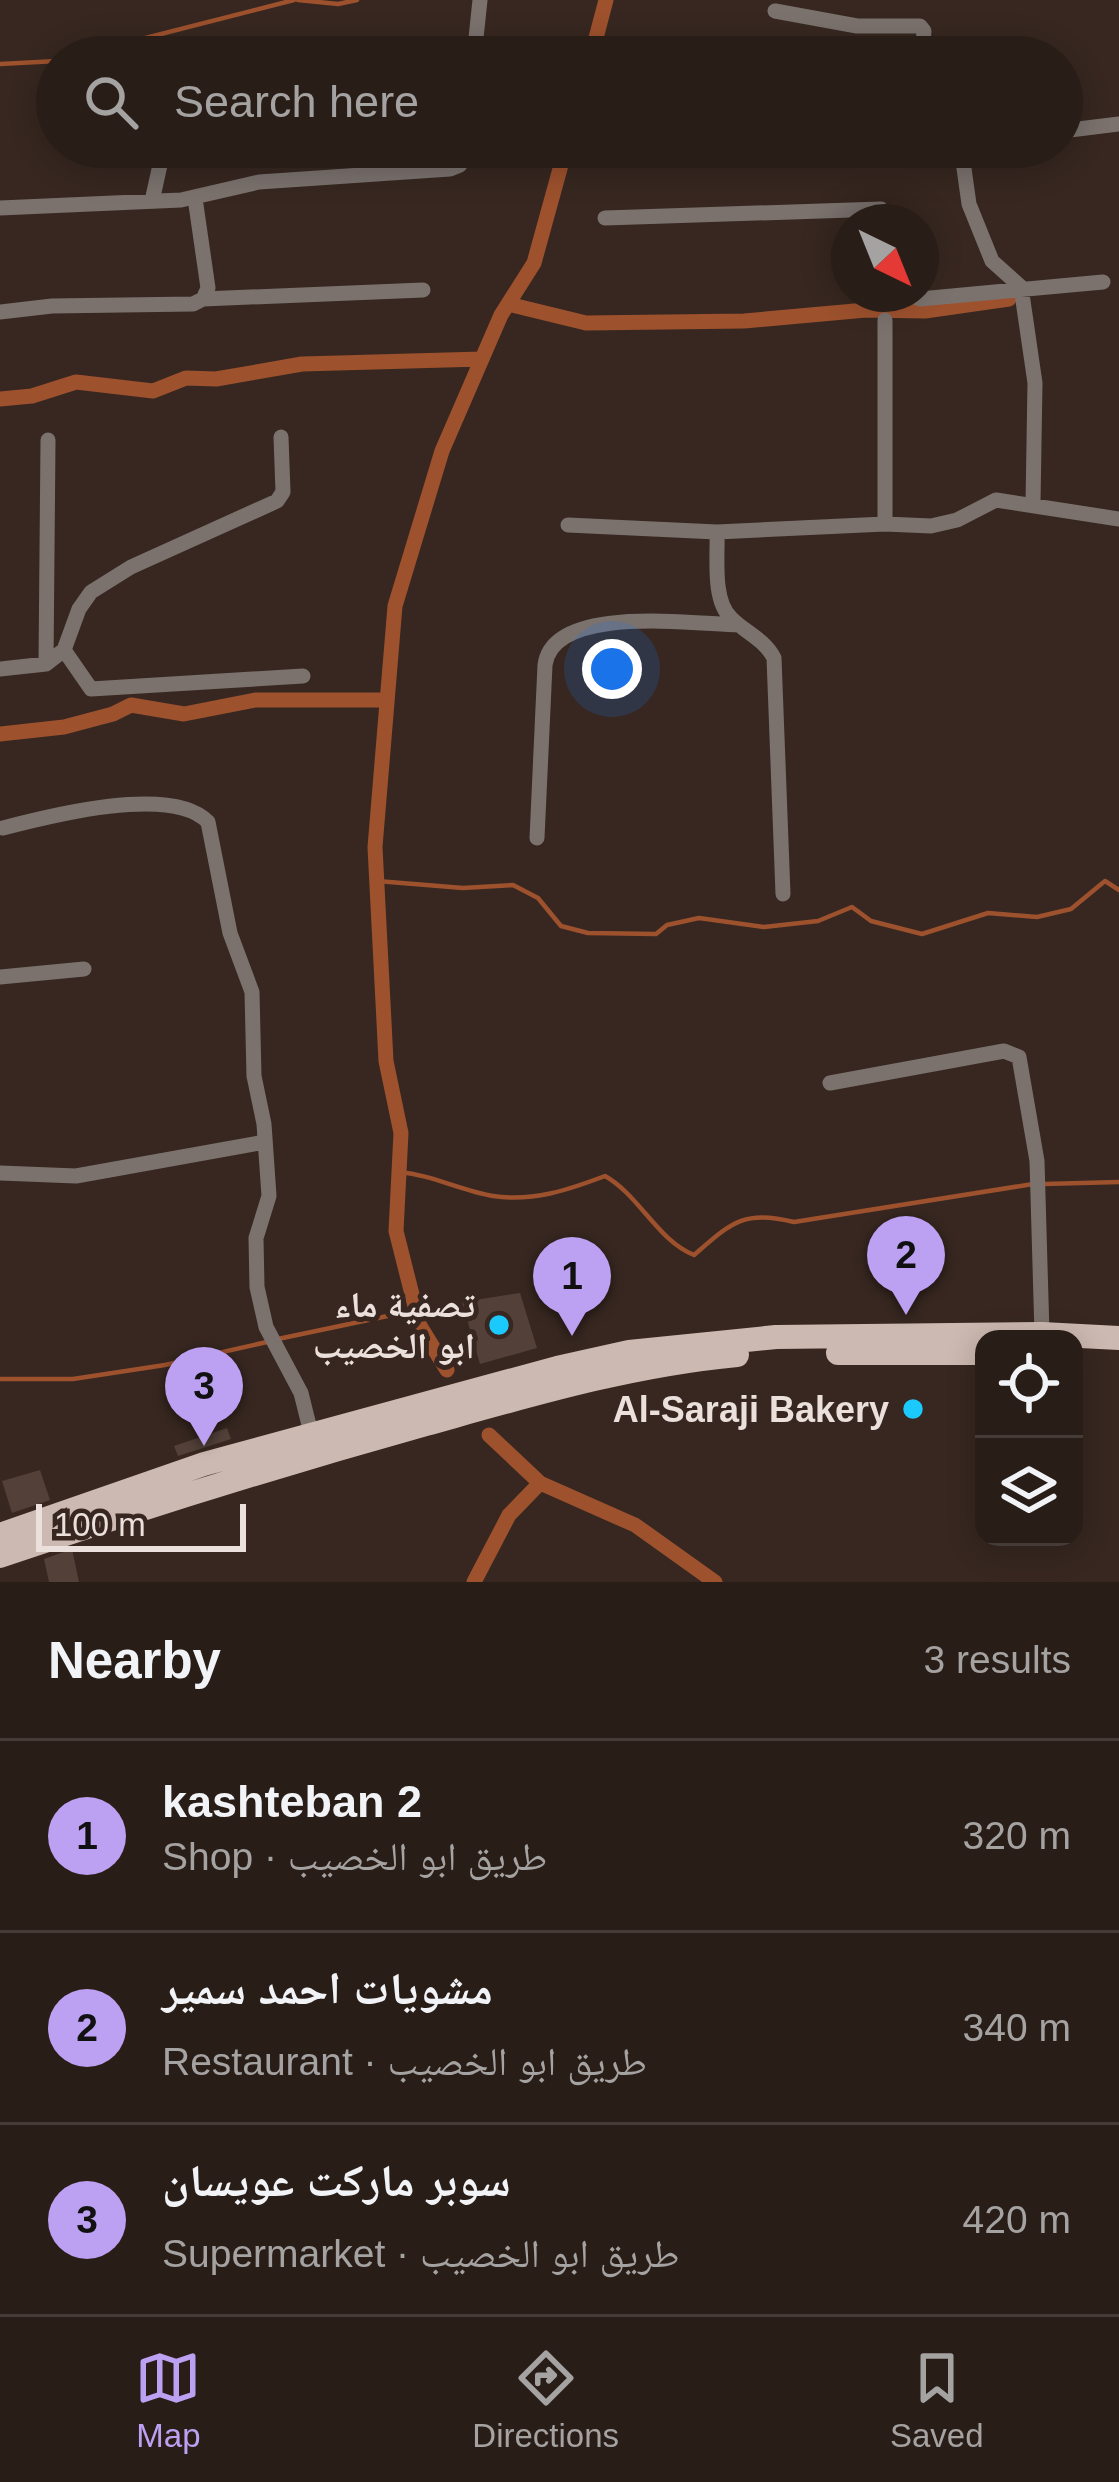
<!DOCTYPE html>
<html lang="en">
<head>
<meta charset="utf-8">
<style>
  :root { --surface:#291d18; --page:#312621; --text:#f1f3f6; --muted:#a5a2a2; --line:#453b37; --accent:#bca0f2 }
  body { margin:0; font-family:Arial,"Noto Naskh Arabic",sans-serif; background:var(--page); color:var(--text) }
  .controls { position:absolute; right:36px; bottom:36px; display:grid; overflow:hidden; border-radius:24px; box-shadow:0 6px 30px #0003 }
  .controls button { width:108px; height:108px; display:grid; place-items:center; padding:0; border:0; border-bottom:3px solid var(--line); background:var(--surface); color:var(--text); font:60px sans-serif }
  .compass { position:absolute; left:831px; top:204px; width:108px; height:108px; border-radius:50%; background:var(--surface); box-shadow:0 6px 30px #0003; rotate:137deg }
  .scale { position:absolute; left:36px; bottom:30px; width:210px; box-sizing:border-box; padding-left:12px; border:6px solid #ebe0db; border-top:0; font-size:33px; line-height:42px; white-space:nowrap; color:#ebe0db; -webkit-text-stroke:9px #372720; paint-order:stroke }
  .you { position:absolute; left:612px; top:669px; width:42px; height:42px; margin:-30px; border:9px solid #fff; border-radius:50%; background:#1a73e8; box-shadow:0 0 0 18px #1a73e833 }
  .badge { display:grid; place-items:center; width:78px; height:78px; border-radius:50%; background:var(--accent); color:#111; font-size:39px; font-weight:700 }
  .pin { position:absolute; translate:-50% -99px; filter:drop-shadow(0 3px 6px #0008) }
  .pin::after { content:''; position:absolute; top:63px; width:42px; height:36px; background:inherit; clip-path:polygon(0 0,100% 0,50% 100%) }
  .list { margin:0; padding:0; list-style:none }
  h2 { display:flex; justify-content:space-between; align-items:center; height:156px; margin:0; padding:0 48px; font-size:51px }
  h2 small { font-size:39px; font-weight:400; color:var(--muted) }
  .list li { display:grid; grid-template-columns:78px 1fr auto; gap:36px; align-items:center; box-sizing:border-box; height:192px; padding:0 48px; border-top:3px solid var(--line) }
  .list b { display:block; font-size:45px; white-space:nowrap }
  .list p { margin:0; font-size:39px; white-space:nowrap; color:var(--muted) }
  .list em { font-size:39px; font-style:normal; color:var(--muted) }
  .icon { flex:none; width:66px; height:66px; fill:none; stroke:currentColor; stroke-width:2; stroke-linecap:round; stroke-linejoin:round }
  .map { position:relative; flex:none; width:1119px; height:1582px; overflow:hidden }
  .search { position:absolute; background:var(--surface); box-shadow:0 6px 30px #0003; left:36px; right:36px; top:36px; height:132px; display:flex; align-items:center; gap:30px; box-sizing:border-box; padding:0 42px; border-radius:66px; color:var(--muted); font-size:45px }
  .sheet { height:732px; background:var(--surface) }
  nav { display:flex; justify-content:space-around; align-items:center; box-sizing:border-box; height:168px; border-top:3px solid var(--line); background:var(--surface); font-size:33px; color:var(--muted) }
  nav a { display:grid; justify-items:center; gap:6px }
  nav .on { color:var(--accent) }
  .map>svg:first-child { display:block }
  .lines { fill:none; stroke-linecap:round; stroke-linejoin:round }
  .stream { stroke:#9d512d; stroke-width:4.5 }
  .canal { stroke:#9d512d; stroke-width:15 }
  .building { fill:#524039 }
  .street { stroke:#7b726e; stroke-width:15 }
  .primary { stroke:#ccb9b1; stroke-width:24 }
  .poi-dot { fill:#1cc9fc; stroke:#372720; stroke-width:4.5 }
  .labels { text-anchor:middle; stroke-width:10; stroke-linejoin:round; paint-order:stroke }
  .poi-label { font-size:36px; font-weight:bold; fill:#ebe0db; stroke:#372720; text-anchor:end }
</style>
</head>
<body>
<div class="map">
<svg width="1119" height="1582" viewBox="0 0 1119 1582">
  <rect width="100%" height="100%" fill="#372720"/>
  <g class="lines">
    <path class="stream" d="M298,0L338,4L357,0
      M71,57L294,0
      M0,64L57,61
      M377,881L463,888L513,885L538,898L561,926L588,933L656,934L667,925L699,918L764,927L818,921L852,907L871,921L922,934L988,913L1037,917L1071,909L1105,881L1119,890
      M399,1172C433,1175 461,1191 493,1196C533,1202 568,1190 605,1176C639,1195 658,1241 694,1255C731,1223 744,1209 794,1222L1033,1184
      M1044,1184L1119,1182
      M278,1339L416,1310
      M0,1379H73L165,1365L267,1342"/>
    <path class="canal" d="M591,57L606,0
      M508,304L586,323L744,321L866,310L925,311L1009,299
      M0,399L32,396L76,382L153,391L186,378L216,379L302,364L482,359
      M0,734L64,727L113,714L131,705L184,714L255,700H387
      M447,1370L420,1326L396,1231L401,1133L386,1061L375,847L395,606L442,451L501,315L534,263L566,147
      M489,1435L540,1483L635,1525L715,1582
      M474,1582L509,1515L540,1483"/>
  </g>
  <path class="building" d="M520,1293L537,1348L480,1364L462,1302Z
    M227,1428L231,1439L178,1456L174,1446Z
    M40,1470L50,1500L12,1513L2,1481Z
    M72,1549L79,1582H49L44,1559Z"/>
  <g class="lines">
    <path class="street" d="M775,11L857,26H920L924,31L922,57
      M269,57L287,46L317,57
      M474,57L480,0
      M1062,131L1119,124
      M961,147L969,204L992,261L1021,287L1035,383L1033,503
      M152,201L164,147
      M0,208L181,200L259,182L450,169L460,165L466,147
      M605,218L881,209L893,222
      M905,294L920,299L1103,282
      M203,299L423,290
      M0,312L52,306L193,304L203,299L208,288L195,198
      M885,320V524
      M568,525L717,532L885,524L931,526L957,520L996,500L1119,519
      M717,532C718,557 712,600 731,618C746,633 764,639 774,658L783,894
      M64,650L91,689L303,676
      M46,664L64,650L79,609L91,592L131,567L277,501L283,492L281,437
      M0,669L46,664L48,440
      M3,828C49,816 172,784 208,822L230,933L252,992L254,1076L264,1124L269,1196L256,1238L257,1287L266,1327L301,1393L312,1437
      M537,838L545,665C553,604 692,624 739,625
      M0,977L84,969
      M830,1083L1004,1051L1019,1057L1037,1161L1042,1334
      M0,1173L76,1176L265,1142"/>
    <path class="primary" d="M838,1353H984
      M0,1535L204,1464L557,1368L629,1352L776,1337L1042,1334L1119,1338
      M0,1556C141,1508 283,1464 426,1424C530,1395 630,1365 737,1355"/>
  </g>
  <g class="poi-dot">
    <circle cx="499" cy="1325" r="12"/>
    <circle cx="913" cy="1409" r="12"/>
  </g>
  <g class="labels">
    <g class="poi-label">
      <text x="475" y="1317">تصفية ماء<tspan x="475" dy="41">ابو الخصيب</tspan></text>
      <text x="889" y="1422">Al-Saraji Bakery</text>
    </g>
  </g>
</svg>
<div class="controls">
<button><svg class="icon" aria-label="locate" viewBox="0 0 24 24"><circle cx="12" cy="12" r="6"/><path d="M12 2v4M12 18v4M2 12h4M18 12h4"/></svg></button>
<button><svg class="icon" aria-label="layers" viewBox="0 0 24 24"><path d="M12 4l9 5-9 5-9-5zM3 14l9 5 9-5"/></svg></button>
</div>
<svg class="compass" viewBox="-18 -18 36 36"><path d="M0-13l5 13h-10z" fill="#e53935"/><path d="M0 13l5-13h-10z" fill="#a5a2a2"/></svg>
<div class="scale">100 m</div>
<div class="you"></div>
<div class="pin badge" style="left:572px;top:1336px">1</div>
<div class="pin badge" style="left:906px;top:1315px">2</div>
<div class="pin badge" style="left:204px;top:1446px">3</div>
<div class="search"><svg class="icon" aria-label="search" viewBox="0 0 24 24"><circle cx="10" cy="10" r="6"/><path d="M15 15l6 6"/></svg>Search here</div>
</div>
<section class="sheet">
<h2>Nearby<small>3 results</small></h2>
<ul class="list">
<li><span class="badge">1</span><div><b>kashteban 2</b><p>Shop · طريق ابو الخصيب</p></div><em>320 m</em></li>
<li><span class="badge">2</span><div><b>مشويات احمد سمير</b><p>Restaurant · طريق ابو الخصيب</p></div><em>340 m</em></li>
<li><span class="badge">3</span><div><b>سوبر ماركت عويسان</b><p>Supermarket · طريق ابو الخصيب</p></div><em>420 m</em></li>
</ul>
</section>
<nav>
<a class="on"><svg class="icon" aria-label="map" viewBox="0 0 24 24"><path d="M3 6l6-2 6 2 6-2v14l-6 2-6-2-6 2zM9 4v14M15 6v14"/></svg>Map</a>
<a><svg class="icon" aria-label="directions" viewBox="0 0 24 24"><path d="M12 3l9 9-9 9-9-9zM9 14v-3h6M13 9l2 2-2 2"/></svg>Directions</a>
<a><svg class="icon" aria-label="saved" viewBox="0 0 24 24"><path d="M7 4h10v16l-5-4-5 4z"/></svg>Saved</a>
</nav>
</body>
</html>
